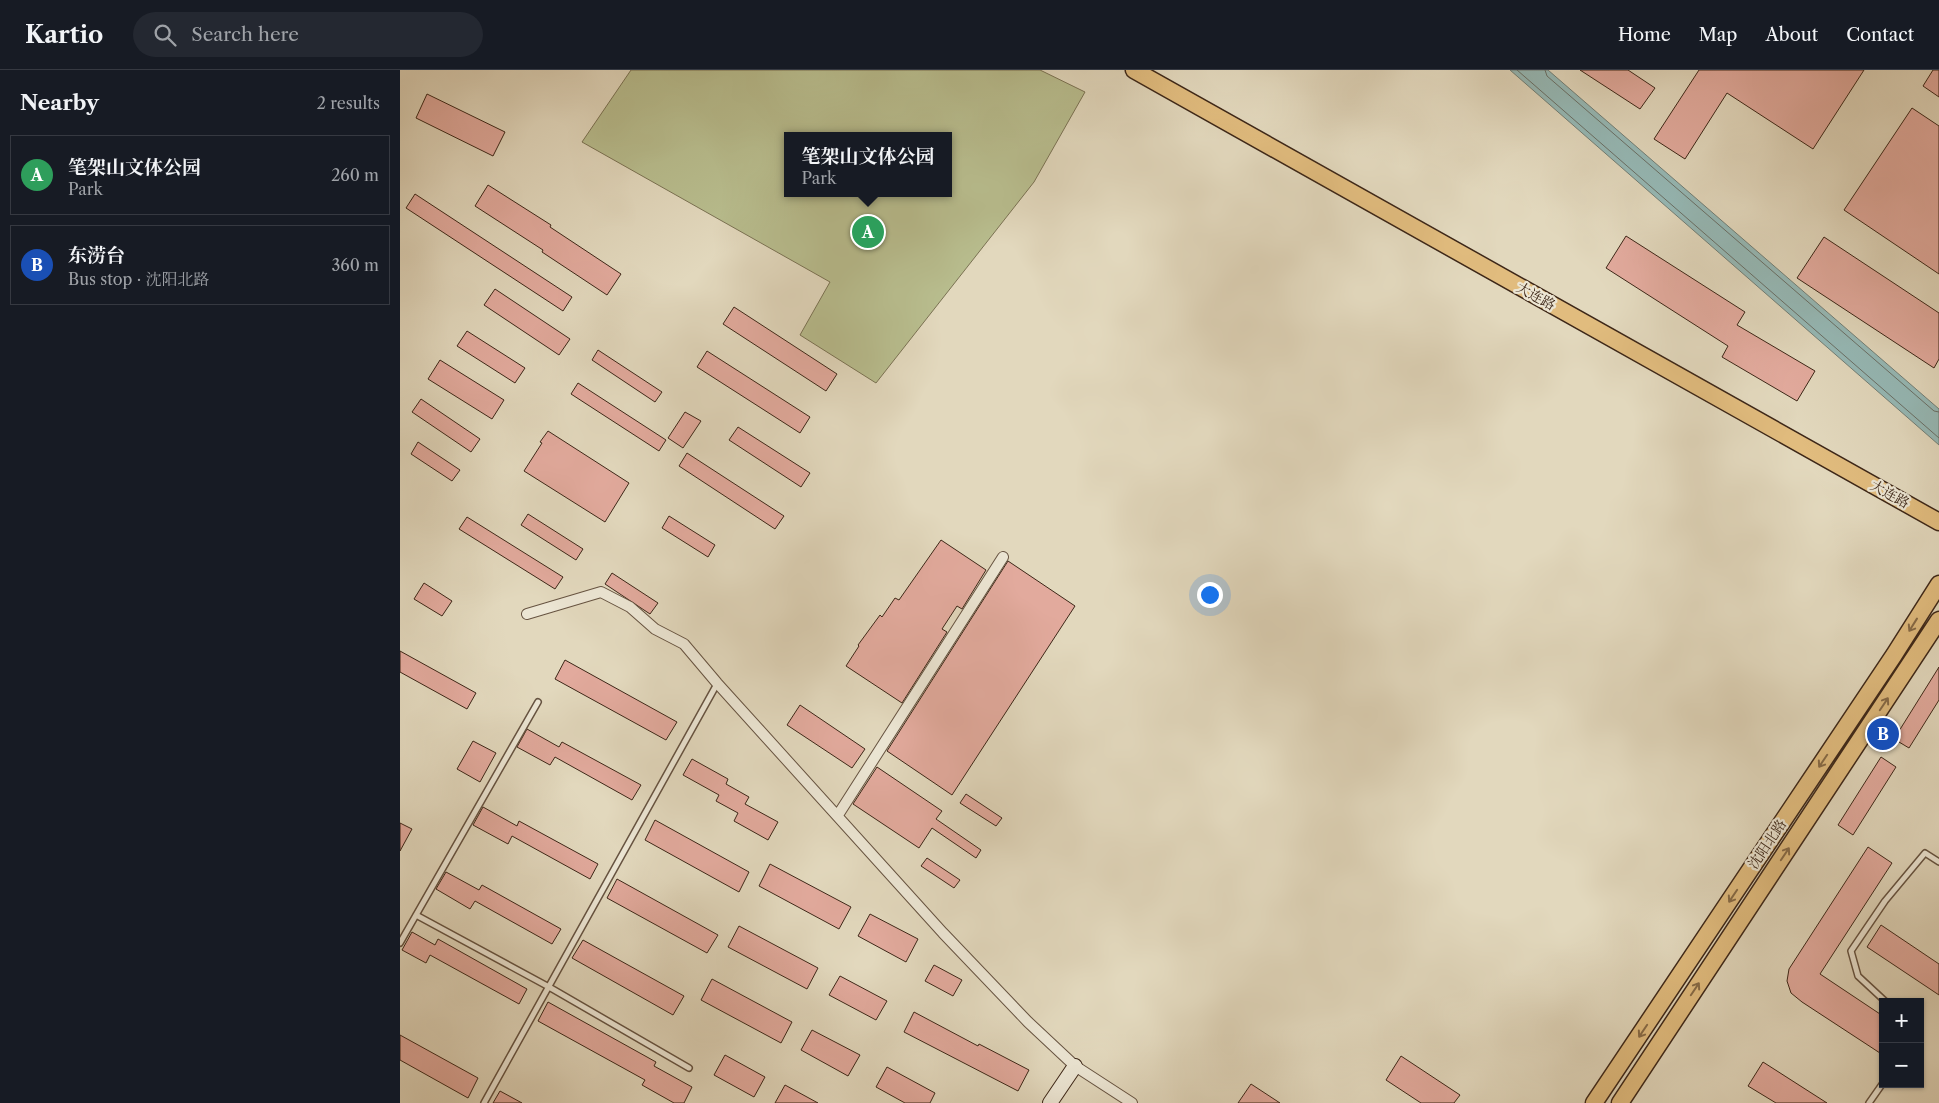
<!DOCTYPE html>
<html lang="en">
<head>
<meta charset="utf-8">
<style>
  :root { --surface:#171b24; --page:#242831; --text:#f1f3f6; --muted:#9ea1a6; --line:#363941; --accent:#db2777 }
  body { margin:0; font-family:"Libre Caslon Text","Noto Serif SC",serif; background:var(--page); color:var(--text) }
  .controls { position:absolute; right:15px; bottom:15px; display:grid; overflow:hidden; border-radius:0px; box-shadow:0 1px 4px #0004 }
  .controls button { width:45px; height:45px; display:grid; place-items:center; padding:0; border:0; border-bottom:1px solid var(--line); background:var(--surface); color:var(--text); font:25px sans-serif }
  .you { position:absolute; left:809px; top:524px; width:18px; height:18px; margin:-12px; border:4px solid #fff; border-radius:50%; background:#1a73e8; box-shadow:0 0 0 8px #1a73e833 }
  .badge { display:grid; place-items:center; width:32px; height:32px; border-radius:50%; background:var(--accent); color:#fff; font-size:16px; font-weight:700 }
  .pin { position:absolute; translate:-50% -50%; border:2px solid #fff; box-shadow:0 1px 5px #0006 }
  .popup { position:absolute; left:384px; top:62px; width:168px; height:65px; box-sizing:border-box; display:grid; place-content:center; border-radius:0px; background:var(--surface); filter:drop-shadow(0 1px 4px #0005); font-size:16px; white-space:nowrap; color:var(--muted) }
  .popup b { font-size:19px; color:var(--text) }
  .popup::after { content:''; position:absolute; left:50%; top:100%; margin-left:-10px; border:10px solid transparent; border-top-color:var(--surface) }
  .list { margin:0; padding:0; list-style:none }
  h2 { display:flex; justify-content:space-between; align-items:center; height:65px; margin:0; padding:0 20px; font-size:21px }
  h2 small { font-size:16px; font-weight:400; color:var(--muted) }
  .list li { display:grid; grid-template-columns:32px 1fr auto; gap:15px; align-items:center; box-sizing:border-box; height:80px; margin:0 10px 10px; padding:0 10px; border:1px solid var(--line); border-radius:0px }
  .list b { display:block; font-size:19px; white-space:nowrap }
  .list p { margin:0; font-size:16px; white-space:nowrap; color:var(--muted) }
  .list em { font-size:16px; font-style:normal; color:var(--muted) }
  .icon { flex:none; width:28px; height:28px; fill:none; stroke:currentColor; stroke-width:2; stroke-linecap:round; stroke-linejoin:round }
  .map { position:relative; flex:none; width:1539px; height:1033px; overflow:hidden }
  header { display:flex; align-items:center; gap:30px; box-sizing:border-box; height:70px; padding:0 25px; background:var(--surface); border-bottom:1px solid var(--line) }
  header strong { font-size:24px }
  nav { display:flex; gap:28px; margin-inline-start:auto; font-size:18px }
  .search { width:350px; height:45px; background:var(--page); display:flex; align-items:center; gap:12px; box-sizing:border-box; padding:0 18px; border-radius:28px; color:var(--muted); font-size:19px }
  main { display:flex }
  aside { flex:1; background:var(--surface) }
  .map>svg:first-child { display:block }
  .green { fill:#b8bd8e; stroke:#7a7253; fill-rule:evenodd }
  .water { fill:#96b9b6; stroke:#727f77 }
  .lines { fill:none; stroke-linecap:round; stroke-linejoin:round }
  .shore { stroke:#6a7067; stroke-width:1 }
  .building { fill:#e2aa9d; stroke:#3d2718 }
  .lane-casing { stroke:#665341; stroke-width:8 }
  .street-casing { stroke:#665341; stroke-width:12 }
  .secondary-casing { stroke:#3d2718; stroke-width:16 }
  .primary-casing { stroke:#3d2718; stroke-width:19 }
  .lane { stroke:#ece6d4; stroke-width:5 }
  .street { stroke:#ece6d4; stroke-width:10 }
  .secondary { stroke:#ece6d4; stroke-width:14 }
  .primary { stroke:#e1bc7e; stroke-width:16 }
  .oneway { stroke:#876a46 }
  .labels { text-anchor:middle; stroke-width:4.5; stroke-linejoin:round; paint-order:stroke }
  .street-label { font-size:14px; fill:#3d2718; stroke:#ece6d4 }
</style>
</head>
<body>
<header>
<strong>Kartio</strong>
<div class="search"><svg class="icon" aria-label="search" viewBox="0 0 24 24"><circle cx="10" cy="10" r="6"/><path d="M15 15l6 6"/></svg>Search here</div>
<nav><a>Home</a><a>Map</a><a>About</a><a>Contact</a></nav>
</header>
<main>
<aside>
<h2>Nearby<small>2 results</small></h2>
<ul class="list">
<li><span class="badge" style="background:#2e9e5b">A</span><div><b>笔架山文体公园</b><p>Park</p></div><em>260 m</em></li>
<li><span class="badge" style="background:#1a4fb4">B</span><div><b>东涝台</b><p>Bus stop · 沈阳北路</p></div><em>360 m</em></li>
</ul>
</aside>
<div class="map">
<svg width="1539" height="1033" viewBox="0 0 1539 1033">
  <rect width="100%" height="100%" fill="#e2d8bd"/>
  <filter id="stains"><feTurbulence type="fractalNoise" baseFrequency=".004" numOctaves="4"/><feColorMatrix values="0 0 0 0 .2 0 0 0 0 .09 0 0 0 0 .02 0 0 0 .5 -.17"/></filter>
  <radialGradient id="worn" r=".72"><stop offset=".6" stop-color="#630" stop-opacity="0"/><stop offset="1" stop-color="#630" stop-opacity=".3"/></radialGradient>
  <path class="green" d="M231,0H640L685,22L634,112L476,313L400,265L430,212L182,72ZM388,66H548V123H388Z"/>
  <path class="water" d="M1110,0H1148L1539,339V375Z"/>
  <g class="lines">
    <path class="shore" d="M1117,0L1539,368
      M1145,0L1147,6L1534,341L1539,342"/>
  </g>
  <path class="building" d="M1180,0H1228L1255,18L1240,39Z
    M1299,0H1464L1413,79L1327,23L1285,89L1254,69Z
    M1533,0H1539V27L1523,16Z
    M27,24L105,62L93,86L16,48Z
    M1512,38L1539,56V204L1444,140Z
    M88,115L151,155L150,157L221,204L207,225L142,182L143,180L75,136Z
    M15,124L172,227L163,241L6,138Z
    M1226,166L1345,242L1337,255L1415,301L1397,331L1322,287L1328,276L1206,198Z
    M1424,167L1539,243V289L1534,298L1397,208Z
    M95,219L170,269L159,285L84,235Z
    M334,237L437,304L426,321L323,254Z
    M67,261L125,298L115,313L57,276Z
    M198,280L262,322L255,332L192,290Z
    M307,281L410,347L400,363L297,297Z
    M40,290L104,330L92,349L28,309Z
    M178,313L266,370L259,381L171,324Z
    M21,329L80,369L71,382L12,342Z
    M285,342L301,351L283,378L268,368Z
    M338,357L410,403L401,417L329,370Z
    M148,361L229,413L205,452L124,401L142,373L140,372Z
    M18,372L60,400L52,411L11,384Z
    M287,383L384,446L375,459L279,396Z
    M128,444L183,479L176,490L121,455Z
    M269,446L315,475L308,487L262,458Z
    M67,447L163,507L155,519L59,459Z
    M541,470L586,500L562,539L557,536L542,559L547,562L502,633L446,596L459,576L458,575L480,545L482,547L495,528L499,530Z
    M608,491L675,536L552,725L487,681Z
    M212,503L258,533L250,544L205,514Z
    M24,513L52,531L42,546L14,529Z
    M0,581L76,623L67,639L0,602Z
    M165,590L277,652L266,670L155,609Z
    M1539,597V630L1509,678L1494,669Z
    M400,635L465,679L452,698L387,655Z
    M127,659L159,677L162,672L241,715L232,730L155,687L150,695L117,677Z
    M73,671L96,683L80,712L57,699Z
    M1481,687L1496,697L1453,765L1438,755Z
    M292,689L328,709L326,714L349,727L345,734L378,752L368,770L334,751L338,743L316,731L319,725L283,705Z
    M477,697L542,741L536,749L581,780L576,788L532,758L519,778L453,734Z
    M566,724L602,748L596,756L560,733Z
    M83,737L117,756L119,751L198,794L190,809L112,766L108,774L73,755Z
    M255,750L349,802L339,822L245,770Z
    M0,753L12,759L0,781Z
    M1468,777L1492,793L1420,904L1483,946V985L1402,932L1391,923L1387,911L1389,899Z
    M527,788L560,810L554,818L521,796Z
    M370,794L451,837L439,859L359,816Z
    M46,802L79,820L82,815L161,859L152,874L75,831L70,839L36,819Z
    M217,809L318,865L307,883L207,828Z
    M470,844L518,869L506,892L458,866Z
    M1481,855L1539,894V925L1467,877Z
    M339,856L418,898L407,919L328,877Z
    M12,862L35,875L38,869L127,919L119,934L30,885L26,893L2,880Z
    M183,870L284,926L273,945L172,888Z
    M534,895L562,910L553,926L525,911Z
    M440,906L487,931L476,950L429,925Z
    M312,909L392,952L381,973L301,930Z
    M148,932L256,992L254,996L292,1017L284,1033H274L242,1015L245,1010L138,951Z
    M514,942L578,976L579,974L629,1000L618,1021L504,962Z
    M412,960L460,985L448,1006L401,980Z
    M0,965L78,1008L68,1028L0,990Z
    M325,985L365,1007L354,1027L314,1005Z
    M1001,986L1060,1025L1054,1033H1021L986,1010Z
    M1363,992L1427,1033H1376L1348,1016Z
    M487,997L535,1023L530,1033H505L476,1017Z
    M851,1014L880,1033H838Z
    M385,1015L418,1033H375Z
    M100,1021L122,1033H93Z"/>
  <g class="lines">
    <g class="lane-casing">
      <path id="lane" d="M16,845L149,917L289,998
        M0,873L138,632
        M1486,932L1458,906L1451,881L1485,831L1525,783L1539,792
        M84,1033L317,614
        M1469,1033L1483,1013"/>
    </g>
    <g class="street-casing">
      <path id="street" d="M127,544L201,522L230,537L255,559L284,574L317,613L543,863L628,952L675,996L732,1033
        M438,745L603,487"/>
    </g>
    <g class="secondary-casing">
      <path id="secondary" d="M650,1033L675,996"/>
    </g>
    <g class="primary-casing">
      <path id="primary" d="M734,0L1539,452
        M1194,1033L1494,585L1539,514
        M1220,1033L1539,550"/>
    </g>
    <use href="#lane" class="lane"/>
    <use href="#street" class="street"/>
    <use href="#secondary" class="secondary"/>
    <use href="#primary" class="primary"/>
  </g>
  <defs><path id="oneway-shaft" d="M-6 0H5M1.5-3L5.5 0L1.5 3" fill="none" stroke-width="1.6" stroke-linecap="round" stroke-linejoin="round" transform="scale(1.25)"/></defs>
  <g class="oneway">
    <use href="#oneway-shaft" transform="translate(1513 555) rotate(122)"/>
    <use href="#oneway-shaft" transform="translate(1484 634) rotate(-56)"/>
    <use href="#oneway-shaft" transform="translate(1423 691) rotate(124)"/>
    <use href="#oneway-shaft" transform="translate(1385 784) rotate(-56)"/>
    <use href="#oneway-shaft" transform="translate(1333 826) rotate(124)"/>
    <use href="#oneway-shaft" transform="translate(1295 919) rotate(-56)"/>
    <use href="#oneway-shaft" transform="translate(1243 961) rotate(124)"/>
  </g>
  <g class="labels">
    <g class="street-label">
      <text transform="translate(1136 226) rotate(29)" y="5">大连路</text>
      <text transform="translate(1490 424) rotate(29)" y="5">大连路</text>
      <text transform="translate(1367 774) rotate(-56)" y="5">沈阳北路</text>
    </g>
  </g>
  <rect width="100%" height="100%" filter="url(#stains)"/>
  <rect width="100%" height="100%" fill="url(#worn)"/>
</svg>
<div class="controls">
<button>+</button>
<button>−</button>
</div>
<div class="you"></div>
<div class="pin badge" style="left:468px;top:162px;background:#2e9e5b">A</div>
<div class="popup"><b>笔架山文体公园</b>Park</div>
<div class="pin badge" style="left:1483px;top:664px;background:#1a4fb4">B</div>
</div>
</main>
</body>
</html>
